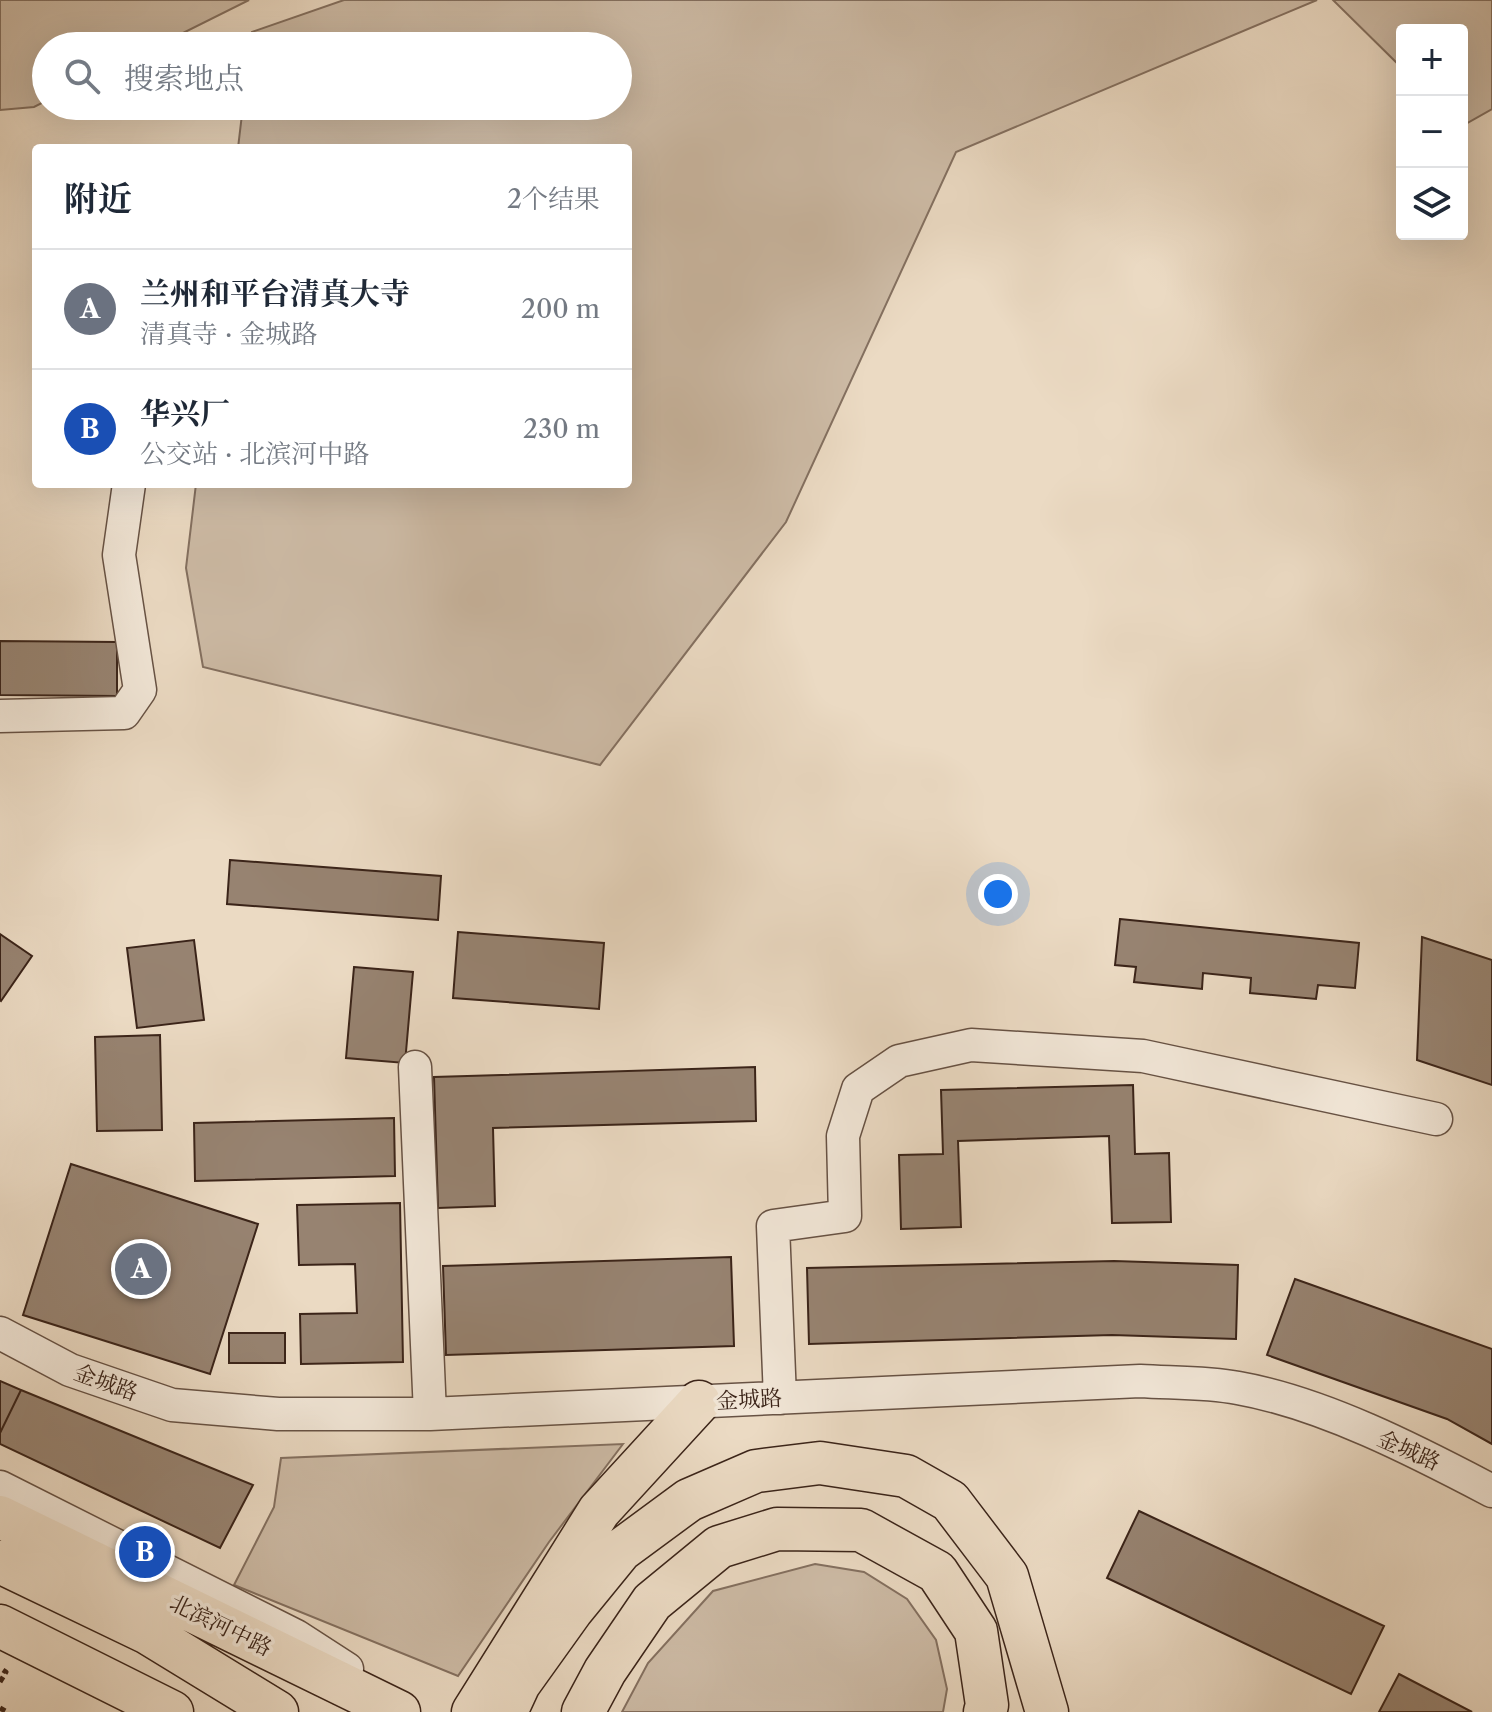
<!DOCTYPE html>
<html lang="zh">
<head>
<meta charset="utf-8">
<style>
  :root { --surface:#fff; --page:#f6f6f7; --text:#1f2937; --muted:#747a83; --line:#e0e1e3; --accent:#2563eb }
  body { margin:0; font-family:"Libre Caslon Text","Noto Serif SC",serif; background:var(--page); color:var(--text) }
  .controls { position:absolute; right:24px; top:24px; display:grid; overflow:hidden; border-radius:8px; box-shadow:0 8px 32px #0002 }
  .controls button { width:72px; height:72px; display:grid; place-items:center; padding:0; border:0; border-bottom:2px solid var(--line); background:var(--surface); color:var(--text); font:40px sans-serif }
  .you { position:absolute; left:998px; top:894px; width:28px; height:28px; margin:-20px; border:6px solid #fff; border-radius:50%; background:#1a73e8; box-shadow:0 0 0 12px #1a73e833 }
  .badge { display:grid; place-items:center; width:52px; height:52px; border-radius:50%; background:var(--accent); color:#fff; font-size:26px; font-weight:700 }
  .pin { position:absolute; translate:-50% -50%; border:4px solid #fff; box-shadow:0 2px 8px #0006 }
  .list { margin:0; padding:0; list-style:none }
  h2 { display:flex; justify-content:space-between; align-items:center; height:104px; margin:0; padding:0 32px; font-size:34px }
  h2 small { font-size:26px; font-weight:400; color:var(--muted) }
  .list li { display:grid; grid-template-columns:52px 1fr auto; gap:24px; align-items:center; box-sizing:border-box; height:120px; padding:0 32px; border-top:2px solid var(--line) }
  .list b { display:block; font-size:30px; white-space:nowrap }
  .list p { margin:0; font-size:26px; white-space:nowrap; color:var(--muted) }
  .list em { font-size:26px; font-style:normal; color:var(--muted) }
  .icon { flex:none; width:44px; height:44px; fill:none; stroke:currentColor; stroke-width:2; stroke-linecap:round; stroke-linejoin:round }
  .map { position:relative; flex:none; width:1492px; height:1712px; overflow:hidden }
  .search { position:absolute; background:var(--surface); box-shadow:0 8px 32px #0002; left:32px; top:32px; width:600px; height:88px; display:flex; align-items:center; gap:20px; box-sizing:border-box; padding:0 28px; border-radius:44px; color:var(--muted); font-size:30px }
  .panel { position:absolute; background:var(--surface); box-shadow:0 8px 32px #0002; left:32px; top:144px; width:600px; height:344px; border-radius:8px }
  .map>svg:first-child { display:block }
  .green { fill:#cdbba6; stroke:#847060; stroke-width:2 }
  .building { fill:#978371; stroke:#3b2419; stroke-width:2 }
  .lines { fill:none; stroke-linecap:round; stroke-linejoin:round }
  .minor-casing { stroke:#675244; stroke-width:35 }
  .major-casing { stroke:#3b2419; stroke-width:45 }
  .path { stroke:#3b2419; stroke-width:5; stroke-dasharray:6 4; stroke-linecap:butt }
  .minor { stroke:#f2e7d8; stroke-width:32 }
  .major { stroke:#ebdac3; stroke-width:42 }
  .labels { text-anchor:middle; stroke-width:7; stroke-linejoin:round; paint-order:stroke }
  .street-label { font-size:22px; fill:#3b2419; stroke:#f2e7d8 }
</style>
</head>
<body>
<div class="map">
<svg width="1492" height="1712" viewBox="0 0 1492 1712">
  <rect width="100%" height="100%" fill="#ebdac3"/>
  <filter id="stains"><feTurbulence type="fractalNoise" baseFrequency=".0025" numOctaves="4"/><feColorMatrix values="0 0 0 0 .2 0 0 0 0 .09 0 0 0 0 .02 0 0 0 .5 -.17"/></filter>
  <radialGradient id="worn" r=".72"><stop offset=".6" stop-color="#630" stop-opacity="0"/><stop offset="1" stop-color="#630" stop-opacity=".3"/></radialGradient>
  <path class="green" d="M0,0H249L157,46H46V101L34,107L0,110Z
    M344,0H1317L956,152L786,522L600,765L203,667L186,568L196,484H628V148H238L243,106H618V46H251L252,32Z
    M1333,0H1492V109L1462,126V30H1402V68Z
    M623,1444L549,1542L458,1676L234,1585L274,1507L281,1458Z
    M815,1564L864,1572L907,1599L936,1640L947,1689L943,1712H622L648,1663L713,1591Z"/>
  <path class="building" d="M0,641L117,642V696L0,695Z
    M230,860L441,876L438,920L227,904Z
    M1120,919L1359,943L1355,988L1318,985L1316,999L1250,993L1251,978L1203,973L1202,989L1134,982L1136,967L1115,965Z
    M458,932L604,943L599,1009L453,998Z
    M0,934L32,956L1,1001L0,1000Z
    M1422,937L1492,960V1085L1417,1060Z
    M194,940L204,1020L137,1028L127,948Z
    M354,967L413,972L405,1063L346,1058Z
    M160,1035L162,1130L97,1131L95,1037Z
    M755,1067L756,1121L493,1128L495,1206L438,1208L434,1077Z
    M1133,1085L1135,1154L1169,1153L1171,1222L1112,1223L1109,1136L958,1141L961,1227L901,1229L899,1155L943,1154L941,1090Z
    M394,1118L395,1176L195,1181L194,1123Z
    M71,1164L258,1224L210,1374L23,1315Z
    M400,1203L403,1362L301,1364L300,1314L357,1313L355,1264L299,1265L297,1205Z
    M731,1257L734,1346L446,1355L443,1266Z
    M1114,1261L1238,1265L1236,1339L1112,1335L809,1344L807,1268Z
    M1295,1279L1492,1349V1444L1447,1419L1267,1355Z
    M229,1333H285V1363H229Z
    M0,1381L21,1390L0,1433Z
    M21,1390L253,1485L220,1548L0,1444V1433Z
    M1139,1511L1384,1626L1351,1694L1107,1578Z
    M1399,1674L1472,1712H1379Z"/>
  <g class="lines">
    <g class="minor-casing">
      <path id="minor" d="M0,716L124,713L140,690L119,555L129,484
        M415,1067L430,1414
        M0,1333L70,1370L172,1405L278,1414H430L1140,1381C1172,1383 1206,1382 1238,1388C1323,1403 1416,1451 1492,1491
        M780,1398L773,1226L845,1216L843,1136L858,1089L899,1061L971,1045L1143,1056L1436,1119
        M0,1487L296,1636L347,1669"/>
    </g>
    <g class="major-casing">
      <path id="major" d="M0,1517L399,1712
        M0,1562L148,1633L277,1712
        M0,1626L172,1712
        M473,1712L599,1511L699,1402
        M506,1712L519,1684L572,1610L621,1550L689,1500L756,1471L820,1463L906,1476L950,1501L1007,1576L1047,1712
        M583,1712L605,1671L652,1602L719,1547L777,1529L861,1530L937,1572L976,1631L987,1705L985,1712"/>
    </g>
    <path class="path" d="M0,1682L6,1672L3,1670
      M0,1708L7,1712"/>
    <use href="#minor" class="minor"/>
    <use href="#major" class="major"/>
  </g>
  <g class="labels">
    <g class="street-label">
      <text transform="translate(106 1382) rotate(20)" y="8">金城路</text>
      <text transform="translate(749 1399) rotate(-3)" y="8">金城路</text>
      <text transform="translate(1409 1450) rotate(24)" y="8">金城路</text>
      <text transform="translate(221 1625) rotate(26)" y="8">北滨河中路</text>
    </g>
  </g>
  <rect width="100%" height="100%" filter="url(#stains)"/>
  <rect width="100%" height="100%" fill="url(#worn)"/>
</svg>
<div class="controls">
<button>+</button>
<button>−</button>
<button><svg class="icon" aria-label="layers" viewBox="0 0 24 24"><path d="M12 4l9 5-9 5-9-5zM3 14l9 5 9-5"/></svg></button>
</div>
<div class="you"></div>
<div class="pin badge" style="left:141px;top:1269px;background:#6b7280">A</div>
<div class="pin badge" style="left:145px;top:1552px;background:#1a4fb4">B</div>
<div class="search"><svg class="icon" aria-label="search" viewBox="0 0 24 24"><circle cx="10" cy="10" r="6"/><path d="M15 15l6 6"/></svg>搜索地点</div>
<section class="panel">
<h2>附近<small>2个结果</small></h2>
<ul class="list">
<li><span class="badge" style="background:#6b7280">A</span><div><b>兰州和平台清真大寺</b><p>清真寺 · 金城路</p></div><em>200 m</em></li>
<li><span class="badge" style="background:#1a4fb4">B</span><div><b>华兴厂</b><p>公交站 · 北滨河中路</p></div><em>230 m</em></li>
</ul>
</section>
</div>
</body>
</html>
